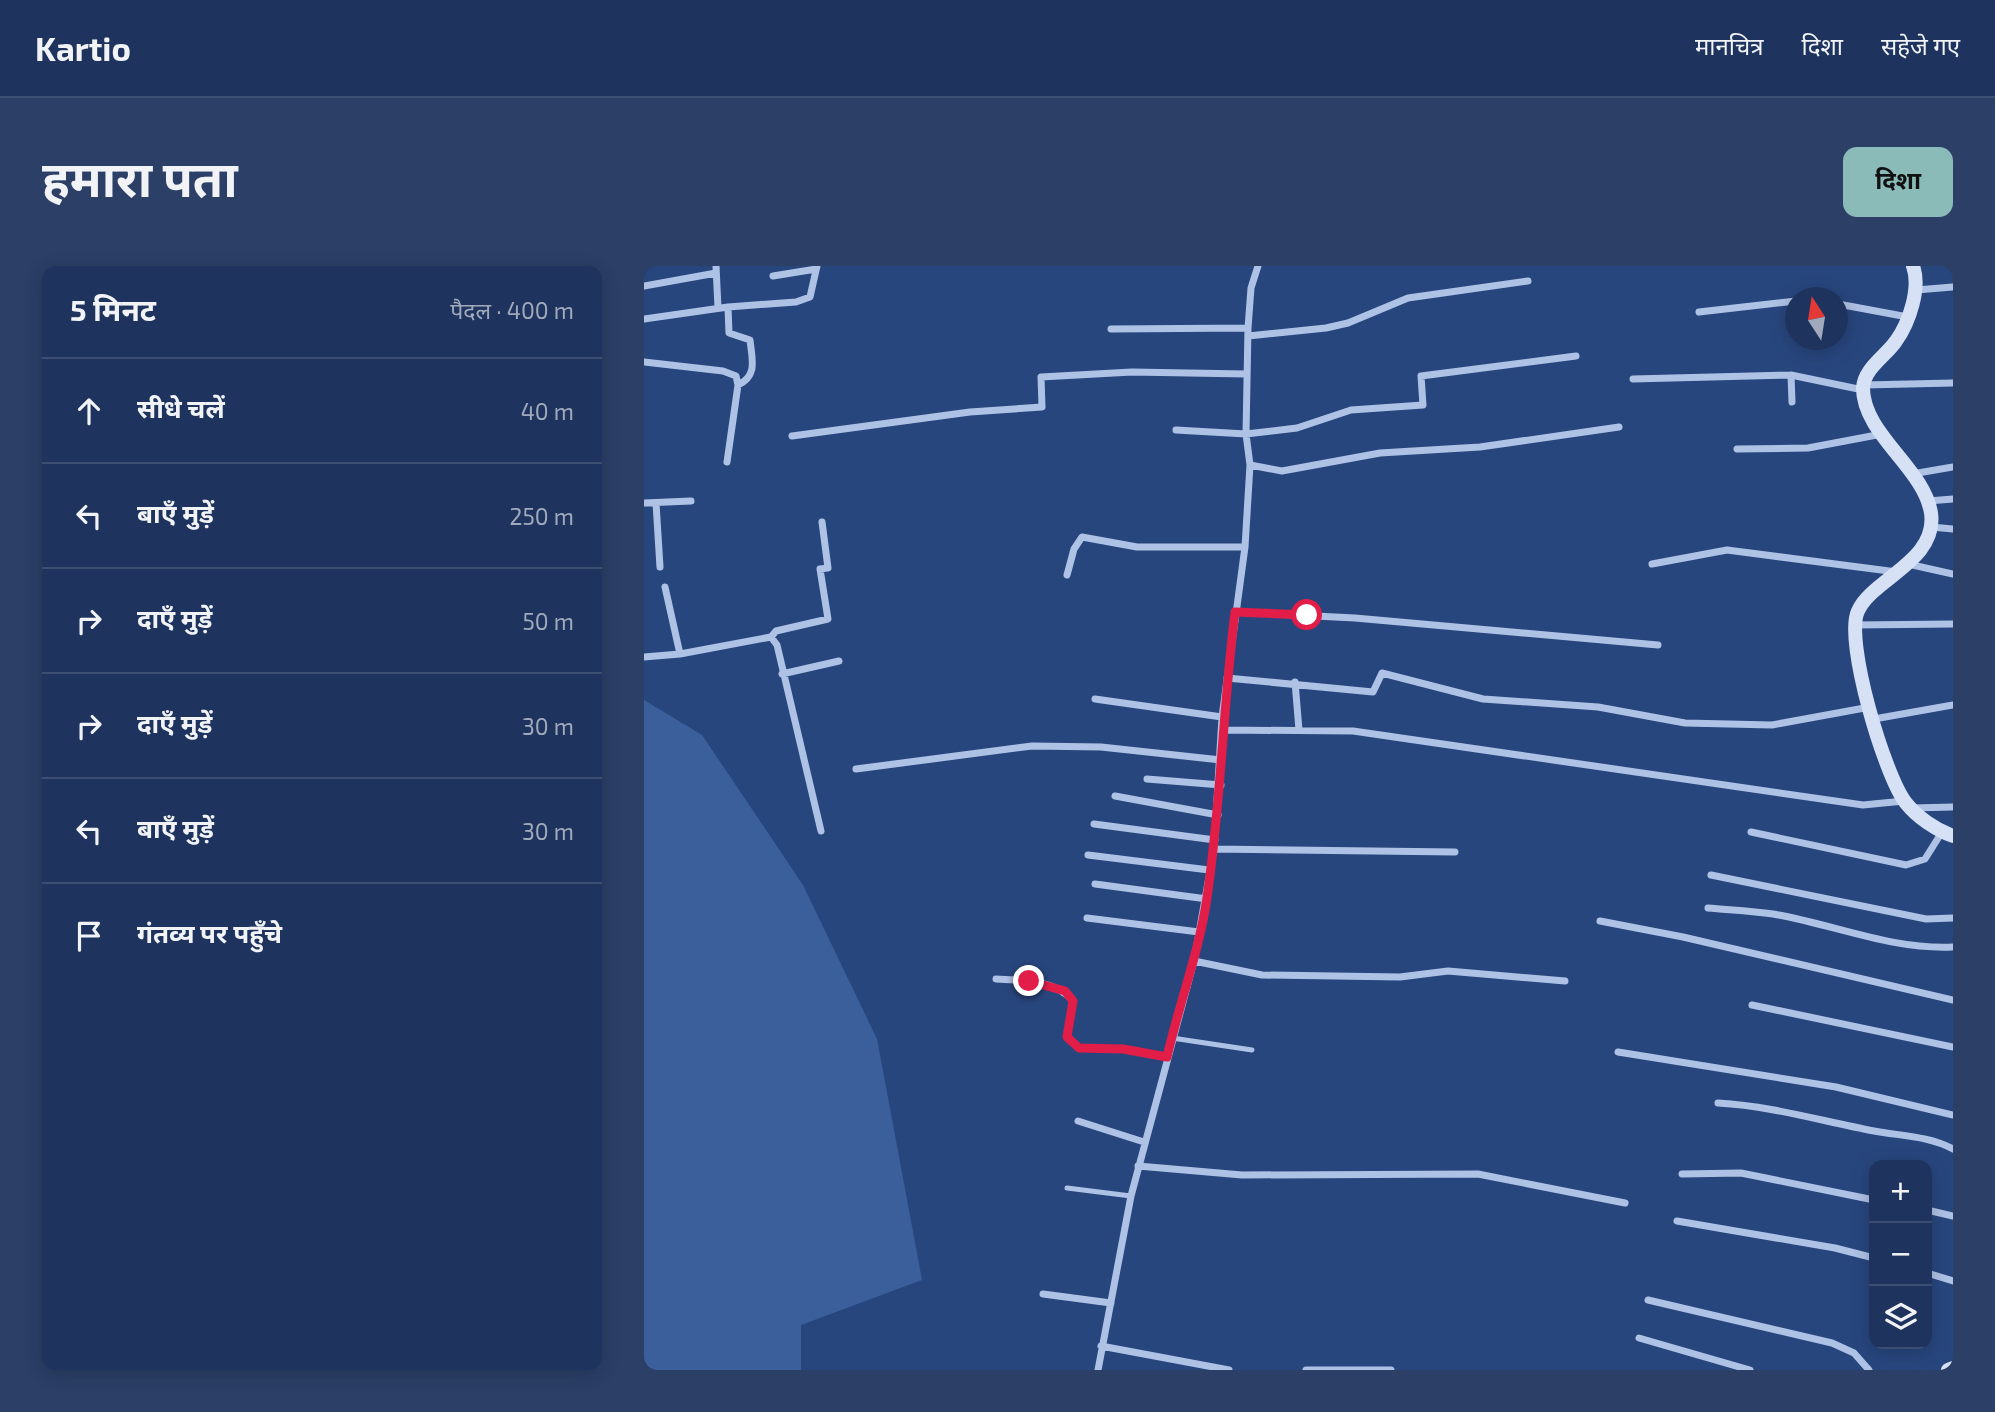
<!DOCTYPE html>
<html lang="hi">
<head>
<meta charset="utf-8">
<style>
  :root { --surface:#1e345e; --page:#2b3f67; --text:#f1f3f6; --muted:#a1aabc; --line:#3c4f73; --accent:#8bbbb9 }
  body { margin:0; font-family:"Exo 2","Noto Sans Devanagari",sans-serif; background:var(--page); color:var(--text) }
  .controls { position:absolute; right:21px; bottom:21px; display:grid; overflow:hidden; border-radius:14px; box-shadow:0 4px 18px #0003 }
  .controls button { width:63px; height:63px; display:grid; place-items:center; padding:0; border:0; border-bottom:2px solid var(--line); background:var(--surface); color:var(--text); font:35px sans-serif }
  .compass { position:absolute; left:1141px; top:21px; width:63px; height:63px; border-radius:50%; background:var(--surface); box-shadow:0 4px 18px #0003; rotate:348deg }
  .stop { position:absolute; width:21px; height:21px; margin:-16px; border:5px solid #e11d48; border-radius:50%; background:#fff }
  .stop.end { background:#e11d48; border-color:#fff; box-shadow:0 2px 7px #0008 }
  .list { margin:0; padding:0; list-style:none }
  h2 { display:flex; justify-content:space-between; align-items:center; height:91px; margin:0; padding:0 28px; font-size:30px }
  h2 small { font-size:23px; font-weight:400; color:var(--muted) }
  .list li { display:grid; grid-template-columns:46px 1fr auto; gap:21px; align-items:center; box-sizing:border-box; height:105px; padding:0 28px; border-top:2px solid var(--line) }
  .list b { display:block; font-size:26px; white-space:nowrap }
  .list em { font-size:23px; font-style:normal; color:var(--muted) }
  .icon { flex:none; width:38px; height:38px; fill:none; stroke:currentColor; stroke-width:2; stroke-linecap:round; stroke-linejoin:round }
  .map { position:relative; flex:none; width:1309px; height:1104px; overflow:hidden; border-radius:14px }
  header { display:flex; align-items:center; gap:42px; box-sizing:border-box; height:98px; padding:0 35px; background:var(--surface); border-bottom:2px solid var(--line) }
  header strong { font-size:33px }
  nav { display:flex; gap:38px; margin-inline-start:auto; font-size:24px }
  .intro { display:flex; align-items:center; justify-content:space-between; box-sizing:border-box; height:168px; padding:0 42px }
  h1 { margin:0; font-size:49px }
  .button { padding:18px 32px; border-radius:14px; background:var(--accent); color:#111; font-size:24px; font-weight:700 }
  main { display:flex; gap:42px; padding:0 42px }
  aside { flex:1; background:var(--surface); border-radius:14px; box-shadow:0 4px 18px #0003 }
  .map>svg:first-child { display:block }
  .green { fill:#3b5f9b }
  .lines { fill:none; stroke-linecap:round; stroke-linejoin:round }
  .lane { stroke:#aec2e5; stroke-width:5 }
  .street { stroke:#aec2e5; stroke-width:7 }
  .secondary { stroke:#d6e1f5; stroke-width:14 }
  .route { stroke:#e11d48; stroke-width:9 }
</style>
</head>
<body>
<header>
<strong>Kartio</strong>
<nav><a>मानचित्र</a><a>दिशा</a><a>सहेजे गए</a></nav>
</header>
<div class="intro"><h1>हमारा पता</h1><a class="button">दिशा</a></div>
<main>
<aside>
<h2>5 मिनट<small>पैदल · 400 m</small></h2>
<ul class="list">
<li><svg class="icon" aria-label="ahead" viewBox="0 0 24 24"><path d="M12 20V5M6 11l6-6 6 6"/></svg><div><b>सीधे चलें</b></div><em>40 m</em></li>
<li><svg class="icon" aria-label="left" viewBox="0 0 24 24"><path d="M17 20v-9H6M10 6l-5 5 5 5"/></svg><div><b>बाएँ मुड़ें</b></div><em>250 m</em></li>
<li><svg class="icon" aria-label="right" viewBox="0 0 24 24"><path d="M7 20v-9h11M14 6l5 5-5 5"/></svg><div><b>दाएँ मुड़ें</b></div><em>50 m</em></li>
<li><svg class="icon" aria-label="right" viewBox="0 0 24 24"><path d="M7 20v-9h11M14 6l5 5-5 5"/></svg><div><b>दाएँ मुड़ें</b></div><em>30 m</em></li>
<li><svg class="icon" aria-label="left" viewBox="0 0 24 24"><path d="M17 20v-9H6M10 6l-5 5 5 5"/></svg><div><b>बाएँ मुड़ें</b></div><em>30 m</em></li>
<li><svg class="icon" aria-label="arrive" viewBox="0 0 24 24"><path d="M6 21V4h12l-3 4 3 4H6"/></svg><div><b>गंतव्य पर पहुँचे</b></div></li>
</ul>
</aside>
<div class="map">
<svg width="1309" height="1104" viewBox="0 0 1309 1104">
  <rect width="100%" height="100%" fill="#28467e"/>
  <path class="green" d="M0,434L58,469L159,619L233,773L278,1014L157,1059V1104H0Z"/>
  <g class="lines">
    <path class="lane" d="M528,772L608,784
      M423,922L487,930"/>
    <path class="street" d="M72,0L74,42
      M129,10L172,3
      M0,20L72,7
      M1272,24L1309,21
      M1194,38L1264,51
      M84,41L85,67L106,74C108,93 114,110 94,119
      M1055,46L1152,35
      M0,53L84,41L152,36L166,31L173,0
      M467,63L604,62
      M604,70L682,62L704,57L764,32L884,15
      M0,96L79,105L92,110L94,119L83,196
      M1147,109L1148,136
      M989,113L1147,109L1219,124
      M1220,119L1309,117
      M532,164L602,168L653,162L707,144L779,139L777,110L932,90
      M148,170L326,146L398,141L397,111L488,106L602,108
      M1093,183L1164,182L1238,168
      M606,199L638,205L736,187L836,181L975,161
      M1268,208L1309,201
      M1284,235L1309,233
      M0,237L47,235
      M12,237L16,301
      M1287,261L1309,263
      M1008,298L1083,284L1253,306
      M1264,298L1309,308
      M423,309L430,283L438,271L493,281H601
      M21,321L36,388
      M591,346L711,352L1014,379
      M1210,359L1309,358
      M127,371L132,365L184,353L176,303L184,302L178,256
      M0,391L36,388L127,371L133,379L177,565
      M138,408L195,395
      M583,412L729,426L738,407L839,433L954,441L1041,457L1128,459L1226,441
      M651,416L655,464
      M451,433L578,451
      M1230,453L1309,439
      M579,464L709,465L1219,539L1260,535
      M212,503L388,480L457,481L577,494
      M503,513L577,519
      M471,530L574,549
      M1268,542L1309,541
      M450,558L571,574
      M1107,566L1262,599L1281,593L1298,566
      M570,583L811,586
      M444,589L565,604
      M1067,609L1282,653L1309,652
      M451,618L563,633
      M1064,642C1086,644 1108,645 1129,648C1189,658 1247,684 1309,681
      M443,652L555,666
      M956,655L1039,671L1309,734
      M550,695L618,709L756,711L804,705L921,715
      M352,713C378,714 412,714 429,735L423,771L435,782L479,783L523,791
      M1108,739L1309,781
      M974,786L1192,821L1309,849
      M1074,837C1128,840 1177,855 1230,865C1257,870 1285,870 1309,883
      M434,855L500,876
      M494,900L598,909L834,908L981,937
      M1038,908L1097,907L1230,934
      M1283,944L1309,950
      M1033,955L1191,982L1230,992
      M1283,1007L1309,1015
      M399,1028L467,1037
      M1004,1034L1188,1077L1210,1087L1225,1104
      M995,1072L1106,1104
      M457,1080L585,1104
      M454,1104L487,930L550,695L570,583L578,451L601,281L606,199L602,168L604,62L607,22L614,0
      M662,1104H747"/>
    <path class="secondary" d="M1269,0C1277,22 1265,57 1252,75C1242,90 1220,102 1219,122C1219,168 1280,202 1287,247C1294,295 1228,313 1214,345C1200,374 1241,511 1262,537C1273,551 1292,564 1309,570
      M1304,1104L1309,1102"/>
  </g>
  <g class="lines">
    <path class="route" d="M385,715L421,725L429,735L423,771L435,782L479,783L523,791C535,738 555,686 563,632C577,537 579,441 591,346L663,349"/>
  </g>
</svg>
<div class="controls">
<button>+</button>
<button>−</button>
<button><svg class="icon" aria-label="layers" viewBox="0 0 24 24"><path d="M12 4l9 5-9 5-9-5zM3 14l9 5 9-5"/></svg></button>
</div>
<svg class="compass" viewBox="-18 -18 36 36"><path d="M0-13l5 13h-10z" fill="#e53935"/><path d="M0 13l5-13h-10z" fill="#a1aabc"/></svg>
<div class="stop" style="left:663px;top:349px"></div>
<div class="stop end" style="left:385px;top:715px"></div>
</div>
</main>
</body>
</html>
